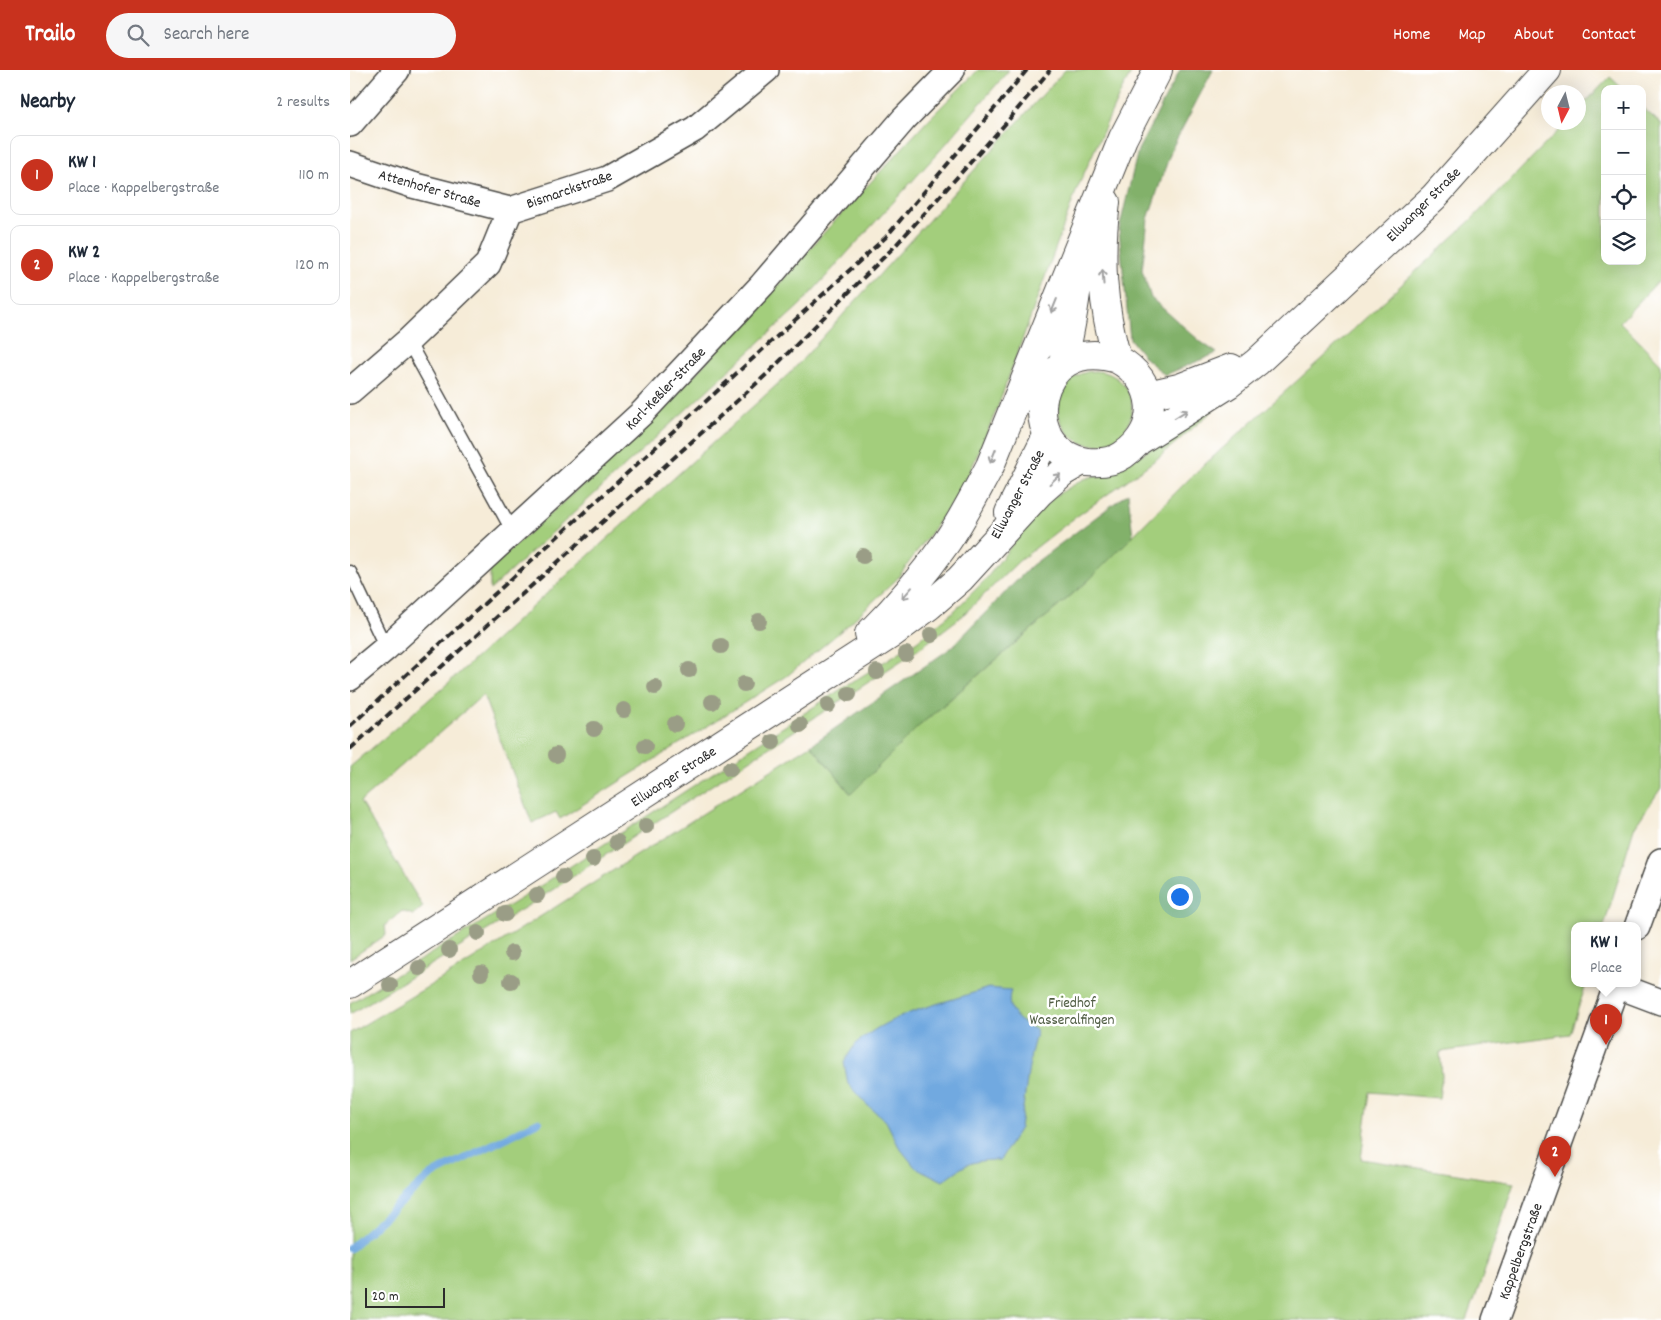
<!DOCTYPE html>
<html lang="en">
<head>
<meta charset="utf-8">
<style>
  :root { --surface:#fff; --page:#f6f6f7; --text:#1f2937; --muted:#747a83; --line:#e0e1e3; --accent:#c8321e }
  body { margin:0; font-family:Dekko,sans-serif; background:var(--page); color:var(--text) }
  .controls { position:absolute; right:15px; top:15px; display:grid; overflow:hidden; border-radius:10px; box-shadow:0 5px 20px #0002 }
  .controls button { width:45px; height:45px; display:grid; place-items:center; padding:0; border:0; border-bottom:1px solid var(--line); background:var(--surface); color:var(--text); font:25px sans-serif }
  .compass { position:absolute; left:1191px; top:15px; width:45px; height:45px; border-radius:50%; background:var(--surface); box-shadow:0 5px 20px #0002; rotate:187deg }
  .scale { position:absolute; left:15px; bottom:12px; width:80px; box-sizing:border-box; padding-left:5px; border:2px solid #2b2b2b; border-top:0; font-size:14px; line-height:18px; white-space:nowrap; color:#2b2b2b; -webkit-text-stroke:4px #fff; paint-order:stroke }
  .you { position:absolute; left:829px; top:826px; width:18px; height:18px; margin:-12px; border:4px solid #fff; border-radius:50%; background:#1a73e8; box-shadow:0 0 0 8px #1a73e833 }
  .badge { display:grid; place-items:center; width:32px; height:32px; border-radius:50%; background:var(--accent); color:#fff; font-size:16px; font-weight:700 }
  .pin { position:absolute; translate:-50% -41px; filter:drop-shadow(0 1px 2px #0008) }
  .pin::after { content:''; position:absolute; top:26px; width:18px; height:15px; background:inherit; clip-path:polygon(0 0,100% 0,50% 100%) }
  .popup { position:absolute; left:1221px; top:852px; width:70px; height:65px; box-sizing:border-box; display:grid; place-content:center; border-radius:10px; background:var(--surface); filter:drop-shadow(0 1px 4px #0005); font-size:16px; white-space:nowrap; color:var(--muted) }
  .popup b { font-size:19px; color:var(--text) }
  .popup::after { content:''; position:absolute; left:50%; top:100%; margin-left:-10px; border:10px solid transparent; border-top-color:var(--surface) }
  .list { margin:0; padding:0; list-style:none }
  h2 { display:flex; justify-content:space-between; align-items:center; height:65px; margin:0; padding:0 20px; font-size:21px }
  h2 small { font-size:16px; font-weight:400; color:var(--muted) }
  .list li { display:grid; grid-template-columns:32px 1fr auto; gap:15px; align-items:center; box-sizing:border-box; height:80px; margin:0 10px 10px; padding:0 10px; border:1px solid var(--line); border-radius:10px }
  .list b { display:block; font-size:19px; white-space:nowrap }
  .list p { margin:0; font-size:16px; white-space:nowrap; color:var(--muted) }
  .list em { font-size:16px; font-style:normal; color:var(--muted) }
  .icon { flex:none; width:28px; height:28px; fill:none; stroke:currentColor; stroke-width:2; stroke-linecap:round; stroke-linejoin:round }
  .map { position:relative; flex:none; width:1311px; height:1250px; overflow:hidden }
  header { display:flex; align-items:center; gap:30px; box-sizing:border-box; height:70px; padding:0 25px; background:var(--accent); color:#fff }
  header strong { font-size:24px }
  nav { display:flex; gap:28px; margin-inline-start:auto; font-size:18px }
  .search { width:350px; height:45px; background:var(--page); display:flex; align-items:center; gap:12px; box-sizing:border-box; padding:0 18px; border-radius:28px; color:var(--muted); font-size:19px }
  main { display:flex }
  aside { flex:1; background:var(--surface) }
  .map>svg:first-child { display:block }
  .green { fill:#a3ce7b; stroke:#677c53 }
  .forest { fill:#82b16b; stroke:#566e4b }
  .water { fill:#71a9e0; stroke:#4e6a86 }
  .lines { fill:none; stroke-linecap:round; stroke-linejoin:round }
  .stream { stroke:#71a9e0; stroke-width:8 }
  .service-casing { stroke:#494845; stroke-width:15 }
  .minor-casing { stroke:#494845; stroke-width:28 }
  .secondary-casing { stroke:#494845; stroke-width:30 }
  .service { stroke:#fff; stroke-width:12 }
  .minor { stroke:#fff; stroke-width:25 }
  .secondary { stroke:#fff; stroke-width:28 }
  .rail { stroke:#2b2b2b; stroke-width:4; stroke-dasharray:8 4; stroke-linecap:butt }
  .tree { fill:#9a9d86 }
  .oneway { stroke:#a0a0a0 }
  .labels { text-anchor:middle; stroke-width:5; stroke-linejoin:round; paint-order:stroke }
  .street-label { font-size:15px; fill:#2b2b2b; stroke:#fff }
  .park-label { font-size:15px; fill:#4f5c43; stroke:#fff }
</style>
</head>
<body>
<header>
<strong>Trailo</strong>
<div class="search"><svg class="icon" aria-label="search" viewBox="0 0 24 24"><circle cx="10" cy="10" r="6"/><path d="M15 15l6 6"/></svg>Search here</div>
<nav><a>Home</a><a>Map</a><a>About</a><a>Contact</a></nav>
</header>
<main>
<aside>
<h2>Nearby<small>2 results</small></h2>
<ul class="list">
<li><span class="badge">1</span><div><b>KW 1</b><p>Place · Kappelbergstraße</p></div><em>110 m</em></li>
<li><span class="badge">2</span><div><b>KW 2</b><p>Place · Kappelbergstraße</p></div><em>120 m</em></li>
</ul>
</aside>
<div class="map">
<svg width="1311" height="1250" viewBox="0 0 1311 1250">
  <rect width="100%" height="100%" fill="#fff"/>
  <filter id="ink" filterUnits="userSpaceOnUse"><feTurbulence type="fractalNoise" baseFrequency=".02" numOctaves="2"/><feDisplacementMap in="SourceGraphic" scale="10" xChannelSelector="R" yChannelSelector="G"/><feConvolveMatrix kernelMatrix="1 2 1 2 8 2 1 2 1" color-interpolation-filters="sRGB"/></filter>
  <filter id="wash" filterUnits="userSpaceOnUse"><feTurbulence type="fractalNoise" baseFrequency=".0096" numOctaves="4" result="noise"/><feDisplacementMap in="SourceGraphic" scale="20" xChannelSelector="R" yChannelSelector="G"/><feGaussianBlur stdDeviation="1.12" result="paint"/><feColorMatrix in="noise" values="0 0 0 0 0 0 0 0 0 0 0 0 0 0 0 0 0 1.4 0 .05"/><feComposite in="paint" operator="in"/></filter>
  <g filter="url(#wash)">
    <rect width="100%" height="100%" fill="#f6ecd8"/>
    <path class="green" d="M628,0H659L595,75L450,235L140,520V498L294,359L430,213L470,167L580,48Z
      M715,0H783L772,19L727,119L647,339L613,418L547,509L498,555L437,606L210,749L206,742L182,753L133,625L10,732L73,837L63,845L52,841L35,855L36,865L0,889V697L97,614L442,301Z
      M1260,7L1273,19H1255V191H1292V37L1311,54V208L1270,252L1311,294V718L1284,758L1254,856H1225V914H1236L1220,964L1090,982L1092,1006L1089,1028L1020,1022L1011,1089L1164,1113L1134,1203L1117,1250H0V963L106,900L461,675L501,724L569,656L740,509L843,405L991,271L1121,150L1216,53L1228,52L1229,39Z
      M708 338a37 37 0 1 1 74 0a37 37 0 1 1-74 0Z
      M867,337L808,388L719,452L669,491L612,546L569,579L184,832L0,944V933L178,824L482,625L567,571L604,541L636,509L680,451L705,426L734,409L770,398Z"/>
    <path class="forest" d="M830,0H863L822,78L798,149L792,200L801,228L851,272L867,283L815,305L795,288L780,269L769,160L788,80Z
      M778,423L783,466L740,509L569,656L501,724L461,675L601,578L681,496Z"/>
    <path class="water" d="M638,918L661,920C654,941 669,952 687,960L681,983L670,1058L650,1090C620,1090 616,1094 593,1111L565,1097L549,1077L536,1051L515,1033L498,1014L494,992C498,986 502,978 507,973C543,941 593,934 638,918Z"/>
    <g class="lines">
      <path class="stream" d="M0,1178L81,1105L188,1052"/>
    </g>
  </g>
  <g filter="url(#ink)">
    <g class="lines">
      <g class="service-casing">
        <path id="service" d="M58,271L163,462
          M0,502L36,578"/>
      </g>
      <g class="minor-casing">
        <path id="minor" d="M0,54L47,0
          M0,94L62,115L160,140
          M160,140L257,109L345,59L416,0
          M0,321L58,271L138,194L160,140
          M0,608L36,578L292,343L412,215L554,49L602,0
          M1287,857L1311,791
          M1266,915L1311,932
          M1145,1250L1267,914"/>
      </g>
      <g class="secondary-casing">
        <path id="secondary" d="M756,132C749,189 752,234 767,289C807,310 812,359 773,385C763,392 749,393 737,392C664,380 684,263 767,289
          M712,296C720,265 725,234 729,201
          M798,325L829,318L881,298
          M790,370L879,314L907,292L1084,127L1197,0
          M659,443L698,364
          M519,564C547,536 573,506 596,473C613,449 626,422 640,396L773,68L808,0
          M0,914L540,565L579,536L610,509L689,423L713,402L732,391"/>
      </g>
      <use href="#service" class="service"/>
      <use href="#minor" class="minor"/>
      <use href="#secondary" class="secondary"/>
      <path class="rail" d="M0,656L536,167L677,0
        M0,679L417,304L545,176L656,53L700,0"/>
    </g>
    <g class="tree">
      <circle cx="513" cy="486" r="8"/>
      <circle cx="409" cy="551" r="8"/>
      <circle cx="581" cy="565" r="8"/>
      <circle cx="371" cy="576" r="8"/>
      <circle cx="556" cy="584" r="8"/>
      <circle cx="339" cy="600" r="8"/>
      <circle cx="527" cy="602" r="8"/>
      <circle cx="394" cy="614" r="8"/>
      <circle cx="305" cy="617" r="8"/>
      <circle cx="499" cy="624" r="8"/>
      <circle cx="362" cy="632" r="8"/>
      <circle cx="478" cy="635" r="8"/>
      <circle cx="274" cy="640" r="8"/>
      <circle cx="325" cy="654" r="8"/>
      <circle cx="450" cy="655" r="8"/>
      <circle cx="244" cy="659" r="8"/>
      <circle cx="423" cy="672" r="8"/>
      <circle cx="295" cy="676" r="8"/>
      <circle cx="206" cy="685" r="8"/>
      <circle cx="380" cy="699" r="8"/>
      <circle cx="296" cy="756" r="8"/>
      <circle cx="267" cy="772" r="8"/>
      <circle cx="243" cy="789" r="8"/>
      <circle cx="213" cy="807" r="8"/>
      <circle cx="187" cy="825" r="8"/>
      <circle cx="155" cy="844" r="8"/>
      <circle cx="128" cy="863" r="8"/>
      <circle cx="99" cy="880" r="8"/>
      <circle cx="162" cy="883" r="8"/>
      <circle cx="69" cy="898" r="8"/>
      <circle cx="131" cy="903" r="8"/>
      <circle cx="161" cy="911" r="8"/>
      <circle cx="40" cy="915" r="8"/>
    </g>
    <defs><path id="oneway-shaft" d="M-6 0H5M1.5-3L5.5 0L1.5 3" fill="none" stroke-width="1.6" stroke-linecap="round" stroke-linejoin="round" transform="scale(1.25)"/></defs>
    <g class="oneway">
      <use href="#oneway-shaft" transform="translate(753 207) rotate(-94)"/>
      <use href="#oneway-shaft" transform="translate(704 236) rotate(112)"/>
      <use href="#oneway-shaft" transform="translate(831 344) rotate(-32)"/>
      <use href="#oneway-shaft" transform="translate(643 386) rotate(112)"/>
      <use href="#oneway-shaft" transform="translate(705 409) rotate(-43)"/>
      <use href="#oneway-shaft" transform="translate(557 523) rotate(131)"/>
    </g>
  </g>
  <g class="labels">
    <g class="street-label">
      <text transform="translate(80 118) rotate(16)" y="5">Attenhofer Straße</text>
      <text transform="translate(219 119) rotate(-19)" y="5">Bismarckstraße</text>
      <text transform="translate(1073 134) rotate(-45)" y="5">Ellwanger Straße</text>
      <text transform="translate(315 318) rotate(-46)" y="5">Karl-Keßler-Straße</text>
      <text transform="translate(667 424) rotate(-62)" y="5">Ellwanger Straße</text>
      <text transform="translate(323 706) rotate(-33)" y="5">Ellwanger Straße</text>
      <text transform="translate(1170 1181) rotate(-70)" y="5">Kappelbergstraße</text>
    </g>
    <g class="park-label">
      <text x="722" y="937">Friedhof<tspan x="722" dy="17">Wasseralfingen</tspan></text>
    </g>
  </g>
</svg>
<div class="controls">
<button>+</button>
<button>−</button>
<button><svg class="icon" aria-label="locate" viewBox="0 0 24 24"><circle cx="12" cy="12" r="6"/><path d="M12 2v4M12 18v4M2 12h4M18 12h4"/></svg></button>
<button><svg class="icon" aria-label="layers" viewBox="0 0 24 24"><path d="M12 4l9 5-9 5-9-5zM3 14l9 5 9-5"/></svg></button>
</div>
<svg class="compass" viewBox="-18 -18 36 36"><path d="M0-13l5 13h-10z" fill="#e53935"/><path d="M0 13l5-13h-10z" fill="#747a83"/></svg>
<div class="scale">20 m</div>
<div class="you"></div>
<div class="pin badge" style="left:1256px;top:975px">1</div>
<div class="popup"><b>KW 1</b>Place</div>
<div class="pin badge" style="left:1205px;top:1107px">2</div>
</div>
</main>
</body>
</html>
